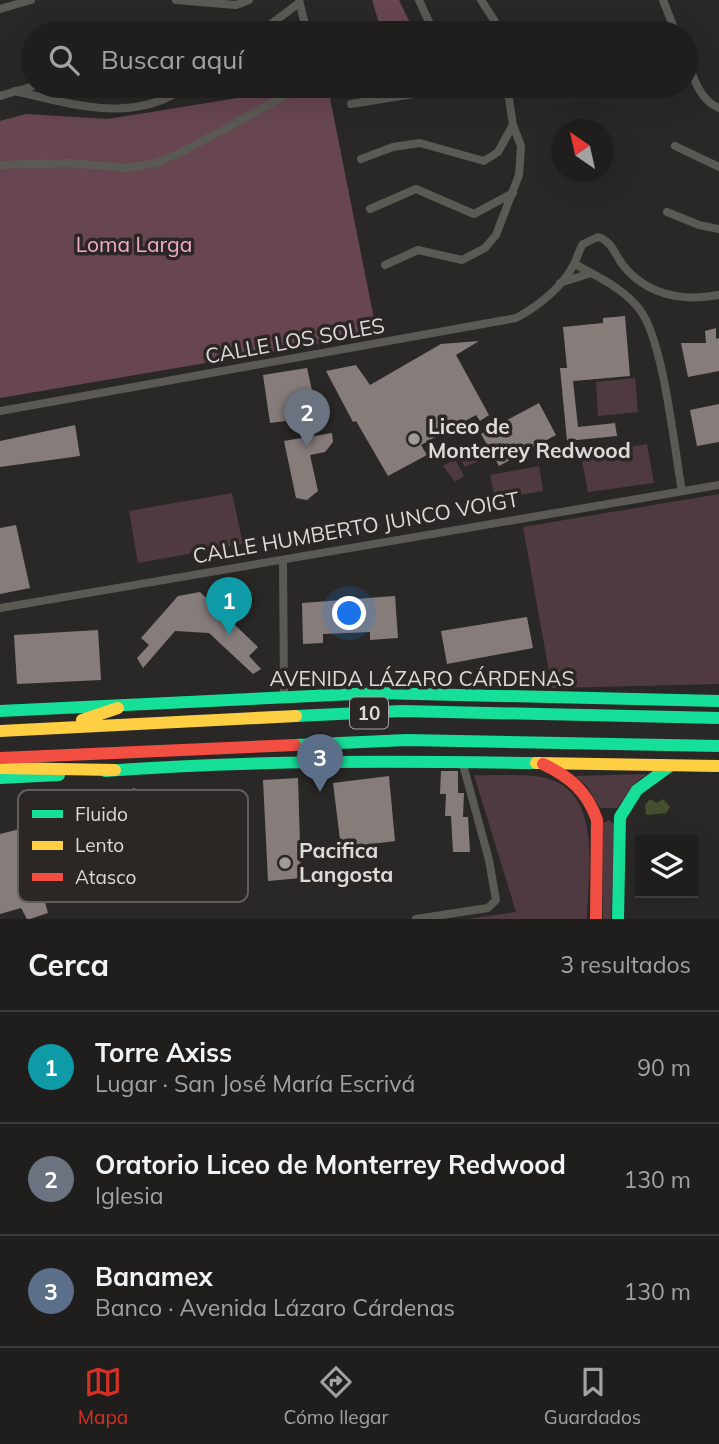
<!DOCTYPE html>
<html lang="es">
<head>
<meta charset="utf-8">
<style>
  :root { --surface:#201e1c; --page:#2d2b29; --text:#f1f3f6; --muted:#a2a2a3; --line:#3d3c3b; --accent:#d93025 }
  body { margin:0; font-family:Mulish,sans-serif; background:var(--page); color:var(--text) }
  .controls { position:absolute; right:21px; bottom:21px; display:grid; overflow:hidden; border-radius:0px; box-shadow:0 7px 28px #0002 }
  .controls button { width:63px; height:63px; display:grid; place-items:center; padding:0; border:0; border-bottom:2px solid var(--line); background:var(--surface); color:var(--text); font:35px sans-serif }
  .compass { position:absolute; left:551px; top:119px; width:63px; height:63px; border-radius:50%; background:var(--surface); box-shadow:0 7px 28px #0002; rotate:326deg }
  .you { position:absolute; left:350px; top:614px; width:24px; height:24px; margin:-18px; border:5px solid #fff; border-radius:50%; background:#1a73e8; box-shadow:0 0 0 10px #1a73e833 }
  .badge { display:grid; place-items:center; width:46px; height:46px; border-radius:50%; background:var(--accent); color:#fff; font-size:23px; font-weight:700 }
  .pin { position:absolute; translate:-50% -58px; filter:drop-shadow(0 2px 4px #0008) }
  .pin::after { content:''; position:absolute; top:37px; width:24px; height:21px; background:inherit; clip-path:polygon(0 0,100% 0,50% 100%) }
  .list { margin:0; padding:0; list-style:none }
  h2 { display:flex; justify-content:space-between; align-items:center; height:91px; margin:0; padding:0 28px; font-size:30px }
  h2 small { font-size:23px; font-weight:400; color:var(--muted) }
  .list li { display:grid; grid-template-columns:46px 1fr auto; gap:21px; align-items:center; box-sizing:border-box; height:112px; padding:0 28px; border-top:2px solid var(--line) }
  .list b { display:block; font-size:26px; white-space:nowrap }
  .list p { margin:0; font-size:23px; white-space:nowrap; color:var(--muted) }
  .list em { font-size:23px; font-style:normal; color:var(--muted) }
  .icon { flex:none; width:38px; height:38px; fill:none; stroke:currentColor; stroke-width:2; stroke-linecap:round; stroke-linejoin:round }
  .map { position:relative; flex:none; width:719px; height:919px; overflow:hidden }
  .search { position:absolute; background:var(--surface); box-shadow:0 7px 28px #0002; left:21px; right:21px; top:21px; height:77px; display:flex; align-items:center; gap:18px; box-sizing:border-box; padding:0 24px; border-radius:38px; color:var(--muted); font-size:26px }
  .sheet { height:427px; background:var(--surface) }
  nav { display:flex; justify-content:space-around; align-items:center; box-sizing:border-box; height:98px; border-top:2px solid var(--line); background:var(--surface); font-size:19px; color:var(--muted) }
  nav a { display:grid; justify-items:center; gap:4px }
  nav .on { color:var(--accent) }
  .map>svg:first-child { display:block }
  .green { fill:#503a41 }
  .forest { fill:#674652 }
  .water { fill:#454f2f }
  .building { fill:#867d7b }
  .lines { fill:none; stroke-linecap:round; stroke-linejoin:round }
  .street { stroke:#5b5954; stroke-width:8 }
  .fast { stroke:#16e098; stroke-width:12 }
  .slow { stroke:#ffcf43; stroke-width:12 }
  .jam { stroke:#f24e42; stroke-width:12 }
  .poi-dot { fill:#9e9c99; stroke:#2c2724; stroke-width:2.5 }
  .labels { text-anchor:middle; stroke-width:7; stroke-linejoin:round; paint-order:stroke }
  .shield { fill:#2c2724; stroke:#a8a4a1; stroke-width:2 }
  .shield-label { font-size:19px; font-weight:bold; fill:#dddad7 }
  .park-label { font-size:21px; fill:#f1adc5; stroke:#2c2724 }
  .street-label { font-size:21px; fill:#dddad7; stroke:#2c2724 }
  .poi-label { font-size:21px; font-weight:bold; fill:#dddad7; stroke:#2c2724; text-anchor:start }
  .key { fill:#2c2724; stroke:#615d5a; stroke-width:2 }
  .key-label { font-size:19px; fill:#dddad7 }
</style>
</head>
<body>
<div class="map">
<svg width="719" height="919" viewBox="0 0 719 919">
  <rect width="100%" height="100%" fill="#2a2826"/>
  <path class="green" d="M635,378L638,412L598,416L596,382Z
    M647,444L654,483L588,492L581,455Z
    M479,450L483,459L465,467L460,458Z
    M455,459L464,476L455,482L443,466Z
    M539,466L543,491L495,499L490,475Z
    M232,493L243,544L138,563L129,511Z
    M719,494V684L552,688L523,527Z
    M647,774L634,784L617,808H600L587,786L575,776Z
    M474,775C495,776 531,773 549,779C604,796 587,877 587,919H467L516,912Z
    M609,820L615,825L611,919H603V823Z"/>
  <path class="forest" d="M372,0H399L411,25L410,33H382Z
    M311,86H380L330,98L377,334L0,398V121L26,114L108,119Z"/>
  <path class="water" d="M650,799L657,803L663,799L670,807L666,813L646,815L645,805Z"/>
  <path class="building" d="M625,316L630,376L573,381L578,427L615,423L617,436L567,441L560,368H567L563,327L603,323V318Z
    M716,328V339L719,338V371L688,377L681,343H706L705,331Z
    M479,341L456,355L489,415L480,421L476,415L421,445L427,455L388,476L356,421L353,422L326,371L356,365L370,385L441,344Z
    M307,368L318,417L270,423L263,375Z
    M539,403L556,435L499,466L481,434Z
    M719,404V442L697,446L690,410Z
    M75,425L80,456L0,467V441Z
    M332,433L333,442L325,452L310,455L318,491L307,500L296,498L284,441Z
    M16,525L30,588L0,594V528Z
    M200,592L258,647L249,656L261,669L253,674L209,633L175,631L143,668L137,658L149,645L141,638L178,596Z
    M395,596L398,638L370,640V632L323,634V643L303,644L302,603Z
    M527,617L533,648L447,664L441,631Z
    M98,630L101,680L17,684L14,635Z
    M441,771H458V793H464L463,817H468L470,852H453L451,816H445L446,794H440Z
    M389,776L395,841L341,848L333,783Z
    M298,778L301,878L268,881L263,780Z
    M135,788L148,895L138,897L137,881L108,885L97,798Z
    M24,828L48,913L30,919H27L21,908L0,914V834Z"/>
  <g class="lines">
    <path class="street" d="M176,0L236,5L249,0
      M299,0L307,33
      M419,0L434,33
      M481,0L494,20L498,33
      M663,0L676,33
      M0,9L31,0
      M259,33L299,3
      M686,57C693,76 699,100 719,108
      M15,91C71,104 136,125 186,86
      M0,96L34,86
      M351,104L420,93L443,86
      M675,146L719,167
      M361,159L393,147L420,143L484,161L498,152L513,125
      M0,165L70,163L127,168L156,163L186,150L303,86
      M370,209L416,189L474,214L513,193
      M667,212L699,225L719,229
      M575,264C597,277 624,288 640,310C664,342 674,448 682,491
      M385,265L418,250L462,260L485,248L496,235L519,175L521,146L513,125L507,86
      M560,283L591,273
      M0,411L516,318C537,307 563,287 574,264C578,257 578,251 583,244L598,237C612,241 615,255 623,265C646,295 684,302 719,295
      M283,560L284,696
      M0,608L719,485
      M416,919L488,908L496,900L489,860L462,761"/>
    <path class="fast" d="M0,711L375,693L719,701
      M296,716L402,711L719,718
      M295,745L407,740L719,746
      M105,771C248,760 392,761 536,763
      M0,778L59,775
      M618,919L620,817L637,790L670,766"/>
    <path class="slow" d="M82,720L118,708
      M0,731L296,716
      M536,763L719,766
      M0,768L115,770"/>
    <path class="jam" d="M0,758L295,745
      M543,764C570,777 587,791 597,820L596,919"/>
  </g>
  <g class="poi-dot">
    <circle cx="414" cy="439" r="7"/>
    <circle cx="285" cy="863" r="7"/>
  </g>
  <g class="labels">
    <rect class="shield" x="350" y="697.5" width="38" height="31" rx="5"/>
    <g class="shield-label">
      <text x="369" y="720">10</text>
    </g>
    <g class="park-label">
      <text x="134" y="252">Loma Larga</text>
    </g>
    <g class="street-label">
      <text transform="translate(295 341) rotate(-10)" y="7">CALLE LOS SOLES</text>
      <text transform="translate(356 528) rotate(-10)" y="7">CALLE HUMBERTO JUNCO VOIGT</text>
      <text x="422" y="686">AVENIDA LÁZARO CÁRDENAS</text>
    </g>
    <g class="poi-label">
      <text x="428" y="434">Liceo de<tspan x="428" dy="24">Monterrey Redwood</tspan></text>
      <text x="299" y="858">Pacifica<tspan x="299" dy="24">Langosta</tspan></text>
    </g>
  </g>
  <rect x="18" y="790" width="230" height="112" rx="10" class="key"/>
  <rect x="32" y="810" width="31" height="8" fill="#16e098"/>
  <rect x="32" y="841" width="31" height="9" fill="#ffcf43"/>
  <rect x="32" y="873" width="31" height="8" fill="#f24e42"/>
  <g class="key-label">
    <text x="75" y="821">Fluido</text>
    <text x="75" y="852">Lento</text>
    <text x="75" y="884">Atasco</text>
  </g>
</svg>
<div class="controls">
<button><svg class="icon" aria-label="layers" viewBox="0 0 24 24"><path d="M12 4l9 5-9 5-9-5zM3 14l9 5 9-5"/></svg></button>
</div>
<svg class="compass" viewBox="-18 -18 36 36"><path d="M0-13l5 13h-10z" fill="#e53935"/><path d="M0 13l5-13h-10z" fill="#a2a2a3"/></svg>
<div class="you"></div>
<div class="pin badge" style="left:229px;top:635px;background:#0f9aa8">1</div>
<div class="pin badge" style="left:307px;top:447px;background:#6b7280">2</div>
<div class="pin badge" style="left:320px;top:792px;background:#5c6f8a">3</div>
<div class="search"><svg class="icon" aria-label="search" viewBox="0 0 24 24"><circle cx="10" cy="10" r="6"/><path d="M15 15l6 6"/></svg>Buscar aquí</div>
</div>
<section class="sheet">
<h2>Cerca<small>3 resultados</small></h2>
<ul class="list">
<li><span class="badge" style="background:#0f9aa8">1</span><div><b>Torre Axiss</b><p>Lugar · San José María Escrivá</p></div><em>90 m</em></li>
<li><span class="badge" style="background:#6b7280">2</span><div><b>Oratorio Liceo de Monterrey Redwood</b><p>Iglesia</p></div><em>130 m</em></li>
<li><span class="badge" style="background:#5c6f8a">3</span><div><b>Banamex</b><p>Banco · Avenida Lázaro Cárdenas</p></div><em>130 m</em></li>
</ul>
</section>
<nav>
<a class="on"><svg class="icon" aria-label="map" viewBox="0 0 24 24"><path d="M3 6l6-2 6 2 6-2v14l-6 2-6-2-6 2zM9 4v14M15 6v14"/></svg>Mapa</a>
<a><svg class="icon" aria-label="directions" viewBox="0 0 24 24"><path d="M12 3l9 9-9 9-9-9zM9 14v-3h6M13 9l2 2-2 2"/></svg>Cómo llegar</a>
<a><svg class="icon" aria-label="saved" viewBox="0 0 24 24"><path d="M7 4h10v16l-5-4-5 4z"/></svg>Guardados</a>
</nav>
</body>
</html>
